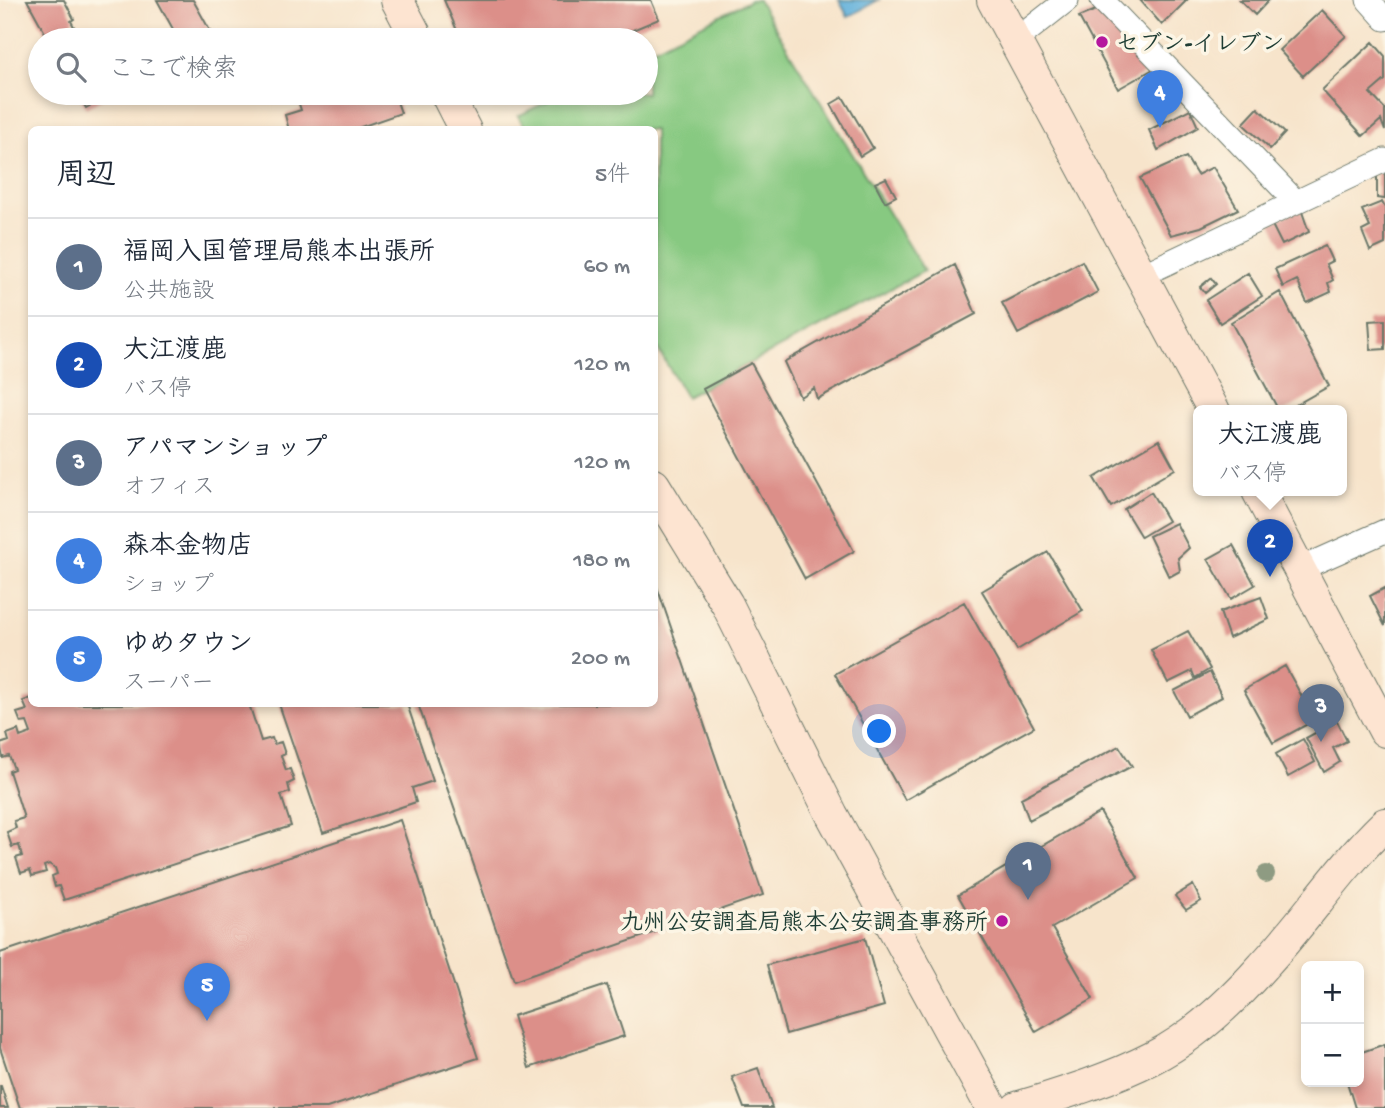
<!DOCTYPE html>
<html lang="ja">
<head>
<meta charset="utf-8">
<style>
  :root { --surface:#fff; --page:#f6f6f7; --text:#1f2937; --muted:#747a83; --line:#e0e1e3; --accent:#7c3aed }
  body { margin:0; font-family:"Gochi Hand","Klee One",sans-serif; background:var(--page); color:var(--text) }
  .controls { position:absolute; right:21px; bottom:21px; display:grid; overflow:hidden; border-radius:10px; box-shadow:0 4px 10px #0003 }
  .controls button { width:63px; height:63px; display:grid; place-items:center; padding:0; border:0; border-bottom:2px solid var(--line); background:var(--surface); color:var(--text); font:35px sans-serif }
  .you { position:absolute; left:880px; top:732px; width:24px; height:24px; margin:-18px; border:5px solid #fff; border-radius:50%; background:#1a73e8; box-shadow:0 0 0 10px #1a73e833 }
  .badge { display:grid; place-items:center; width:46px; height:46px; border-radius:50%; background:var(--accent); color:#fff; font-size:23px; font-weight:700 }
  .pin { position:absolute; translate:-50% -58px; filter:drop-shadow(0 2px 4px #0008) }
  .pin::after { content:''; position:absolute; top:37px; width:24px; height:21px; background:inherit; clip-path:polygon(0 0,100% 0,50% 100%) }
  .popup { position:absolute; left:1193px; top:405px; width:154px; height:91px; box-sizing:border-box; display:grid; place-content:center; border-radius:10px; background:var(--surface); filter:drop-shadow(0 2px 5px #0005); font-size:23px; white-space:nowrap; color:var(--muted) }
  .popup b { font-size:26px; color:var(--text) }
  .popup::after { content:''; position:absolute; left:50%; top:100%; margin-left:-14px; border:14px solid transparent; border-top-color:var(--surface) }
  .list { margin:0; padding:0; list-style:none }
  h2 { display:flex; justify-content:space-between; align-items:center; height:91px; margin:0; padding:0 28px; font-size:30px }
  h2 small { font-size:23px; font-weight:400; color:var(--muted) }
  .list li { display:grid; grid-template-columns:46px 1fr auto; gap:21px; align-items:center; box-sizing:border-box; height:98px; padding:0 28px; border-top:2px solid var(--line) }
  .list b { display:block; font-size:26px; white-space:nowrap }
  .list p { margin:0; font-size:23px; white-space:nowrap; color:var(--muted) }
  .list em { font-size:23px; font-style:normal; color:var(--muted) }
  .icon { flex:none; width:38px; height:38px; fill:none; stroke:currentColor; stroke-width:2; stroke-linecap:round; stroke-linejoin:round }
  .map { position:relative; flex:none; width:1385px; height:1108px; overflow:hidden }
  .search { position:absolute; background:var(--surface); box-shadow:0 4px 10px #0003; left:28px; top:28px; width:630px; height:77px; display:flex; align-items:center; gap:18px; box-sizing:border-box; padding:0 24px; border-radius:38px; color:var(--muted); font-size:26px }
  .panel { position:absolute; background:var(--surface); box-shadow:0 4px 10px #0003; left:28px; top:126px; width:630px; height:581px; border-radius:10px }
  .map>svg:first-child { display:block }
  .green { fill:#87c981; stroke:#53835a; stroke-width:2 }
  .water { fill:#61b0db; stroke:#407688; stroke-width:2 }
  .building { fill:#dc8f89 }
  .lines { fill:none; stroke-linecap:round; stroke-linejoin:round }
  .street-casing { stroke:#6b7769; stroke-width:25 }
  .secondary-casing { stroke:#6b7769; stroke-width:34 }
  .street { stroke:#fff; stroke-width:23 }
  .secondary { stroke:#fde4d1; stroke-width:32 }
  .tree { fill:#8e9b82 }
  .poi-dot { fill:#b5179e; stroke:#fcf5e5; stroke-width:2.5 }
  .labels { text-anchor:middle; stroke-width:7; stroke-linejoin:round; paint-order:stroke }
  .poi-label { font-size:23px; font-weight:bold; fill:#1f3d34; stroke:#fcf5e5; text-anchor:start }
</style>
</head>
<body>
<div class="map">
<svg width="1385" height="1108" viewBox="0 0 1385 1108">
  <rect width="100%" height="100%" fill="#fcf5e5"/>
  <filter id="ink" filterUnits="userSpaceOnUse"><feTurbulence type="fractalNoise" baseFrequency=".0143" numOctaves="2"/><feDisplacementMap in="SourceGraphic" scale="14" xChannelSelector="R" yChannelSelector="G"/><feConvolveMatrix kernelMatrix="1 2 1 2 8 2 1 2 1" color-interpolation-filters="sRGB"/></filter>
  <filter id="wash" filterUnits="userSpaceOnUse"><feTurbulence type="fractalNoise" baseFrequency=".00686" numOctaves="4" result="noise"/><feDisplacementMap in="SourceGraphic" scale="28" xChannelSelector="R" yChannelSelector="G"/><feGaussianBlur stdDeviation="1.57" result="paint"/><feColorMatrix in="noise" values="0 0 0 0 0 0 0 0 0 0 0 0 0 0 0 0 0 1.4 0 .05"/><feComposite in="paint" operator="in"/></filter>
  <g filter="url(#wash)">
    <rect width="100%" height="100%" fill="#f7e4cb"/>
    <path class="green" d="M751,0H758L924,271L686,397L655,344L654,130L526,129L518,116L564,93H646V52Z"/>
    <path class="water" d="M839,0H878L848,17Z"/>
    <g id="blocks">
      <path class="building" d="M27,0H64L74,19L71,21L81,40H49Z
        M157,0H193L213,36L205,40H179Z
        M444,0H651L659,19L609,40H461Z
        M1140,0H1187L1162,25Z
        M1240,0H1269L1255,15Z
        M1096,10L1155,68L1118,89L1079,17Z
        M1322,10L1346,36L1303,76L1279,50Z
        M1373,42L1385,56V80L1370,93L1385,109V131L1381,120L1363,136L1322,90Z
        M77,93H113L86,108Z
        M349,93H394L401,113L352,130H289L285,115L301,110L298,101L316,95L318,103Z
        M843,97L873,148L860,156L831,104Z
        M1258,108L1285,133L1270,149L1243,124Z
        M1190,109L1198,127L1158,150L1149,130Z
        M1186,157L1197,175L1213,167L1238,209L1201,227L1171,235L1140,178Z
        M1385,171V199L1377,198V172Z
        M886,178L896,196L885,202L875,183Z
        M1382,202L1385,208V244L1370,251L1362,231L1370,227L1362,210Z
        M1301,209L1309,232L1282,245L1271,223Z
        M1325,246L1332,261L1326,264L1333,280L1328,283L1331,292L1307,303L1297,280L1283,287L1275,269Z
        M1082,261L1098,292L1018,334L1002,303Z
        M955,265L976,314L817,399L814,388L800,397L784,362Z
        M1248,273L1262,296L1220,323L1206,300Z
        M1211,278L1216,284L1205,293L1200,287Z
        M1280,292L1329,386L1285,411H1279L1231,322Z
        M1385,320V349L1371,350L1369,321Z
        M751,363L854,551L805,579L703,389Z
        M1159,440L1175,469L1111,507L1094,478Z
        M1151,492L1168,521L1141,537L1124,509Z
        M1176,523L1189,548L1178,558L1180,571L1169,577L1149,536Z
        M1233,545L1255,585L1231,599L1208,559Z
        M1048,552L1083,611L1017,650L982,591Z
        M655,581L763,895L514,981L418,704H654Z
        M1385,588V626L1370,596Z
        M1261,597L1269,619L1229,638L1220,612Z
        M964,602L1034,727L905,800L835,674Z
        M1188,631L1210,669L1195,678L1192,671L1168,683L1151,650Z
        M1285,666L1315,720L1273,743L1244,690Z
        M1210,672L1222,697L1187,716L1174,691Z
        M32,698V704H249L261,741L272,738L274,744L281,742L285,754L281,756L286,770L290,769L294,781L288,784L290,792L281,795L291,826L64,900L59,886L55,887L52,876L57,874L55,868L49,864L44,866L46,872L32,876L30,870L21,873L16,858L22,856L19,845L12,847L7,832L16,828L14,821L24,818L9,771L14,769L9,756L3,758L0,744L9,741L7,734L18,730L20,737L31,733L27,722L21,723L17,713L27,710L23,701Z
        M279,704H407L433,781L412,788L416,802L323,833Z
        M1337,721L1347,741L1333,748L1340,762L1324,772L1306,738Z
        M1303,739L1315,762L1288,777L1276,754Z
        M1119,746L1132,766L1029,820L1021,798Z
        M1100,812L1138,878L1052,928L1093,999L1036,1032L958,895Z
        M400,820L478,1058L327,1108H20L0,1048V953Z
        M1193,885L1201,901L1186,910L1175,896Z
        M865,938L884,1006L786,1034L767,965Z
        M607,985L624,1036L529,1068L513,1016Z
        M1385,1044V1108H1355L1347,1082H1359V1053Z
        M758,1068L772,1108H744L732,1077Z
        M0,1086H1L8,1108H0Z"/>
    </g>
  </g>
  <g filter="url(#ink)">
    <use href="#blocks" fill-opacity="0" stroke="#6b7769" stroke-width="2"/>
    <g class="lines">
      <g class="street-casing">
        <path id="street" d="M1102,0L1296,202
          M1368,0L1385,19
          M1015,41L1067,0
          M1140,276L1385,160
          M1300,569L1385,531"/>
      </g>
      <g class="secondary-casing">
        <path id="secondary" d="M397,0L418,40
          M993,0L1214,411
          M446,93L465,130
          M654,485L727,604L832,815L992,1108
          M1258,491L1385,731
          M1017,1108C1062,1094 1109,1080 1152,1058C1194,1037 1232,1001 1263,966C1306,920 1339,868 1385,824"/>
      </g>
      <use href="#street" class="street"/>
      <use href="#secondary" class="secondary"/>
    </g>
    <circle class="tree" cx="1266" cy="874" r="9"/>
  </g>
  <g class="poi-dot">
    <circle cx="1102" cy="42" r="7"/>
    <circle cx="1002" cy="921" r="7"/>
  </g>
  <g class="labels">
    <g class="poi-label">
      <text x="1116" y="50">セブン-イレブン</text>
      <text x="988" y="929" text-anchor="end">九州公安調査局熊本公安調査事務所</text>
    </g>
  </g>
</svg>
<div class="controls">
<button>+</button>
<button>−</button>
</div>
<div class="you"></div>
<div class="pin badge" style="left:1028px;top:900px;background:#5c6f8a">1</div>
<div class="pin badge" style="left:1270px;top:577px;background:#1a4fb4">2</div>
<div class="popup"><b>大江渡鹿</b>バス停</div>
<div class="pin badge" style="left:1321px;top:742px;background:#5c6f8a">3</div>
<div class="pin badge" style="left:1160px;top:128px;background:#3f7fe0">4</div>
<div class="pin badge" style="left:207px;top:1021px;background:#3f7fe0">5</div>
<div class="search"><svg class="icon" aria-label="search" viewBox="0 0 24 24"><circle cx="10" cy="10" r="6"/><path d="M15 15l6 6"/></svg>ここで検索</div>
<section class="panel">
<h2>周辺<small>5件</small></h2>
<ul class="list">
<li><span class="badge" style="background:#5c6f8a">1</span><div><b>福岡入国管理局熊本出張所</b><p>公共施設</p></div><em>60 m</em></li>
<li><span class="badge" style="background:#1a4fb4">2</span><div><b>大江渡鹿</b><p>バス停</p></div><em>120 m</em></li>
<li><span class="badge" style="background:#5c6f8a">3</span><div><b>アパマンショップ</b><p>オフィス</p></div><em>120 m</em></li>
<li><span class="badge" style="background:#3f7fe0">4</span><div><b>森本金物店</b><p>ショップ</p></div><em>180 m</em></li>
<li><span class="badge" style="background:#3f7fe0">5</span><div><b>ゆめタウン</b><p>スーパー</p></div><em>200 m</em></li>
</ul>
</section>
</div>
</body>
</html>
